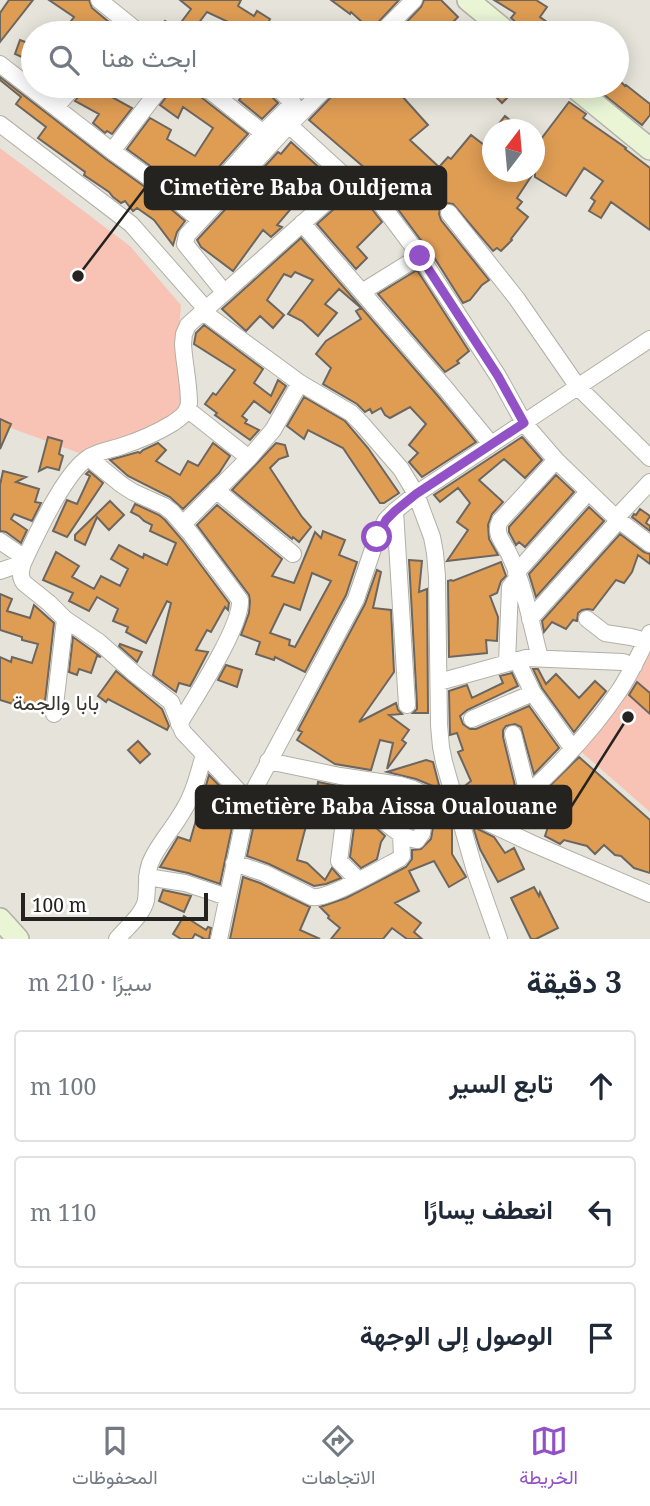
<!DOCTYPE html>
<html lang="ar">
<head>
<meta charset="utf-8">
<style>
  :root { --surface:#fff; --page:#f2f2f3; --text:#1f2937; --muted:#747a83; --line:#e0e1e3; --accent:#9251c7 }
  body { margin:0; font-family:"Noto Serif",Vazirmatn,serif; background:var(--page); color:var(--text); direction:rtl }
  .compass { position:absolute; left:482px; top:119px; width:63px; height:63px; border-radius:50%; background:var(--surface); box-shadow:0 4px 18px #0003; rotate:16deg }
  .scale { position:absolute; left:21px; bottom:18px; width:187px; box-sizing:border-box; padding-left:7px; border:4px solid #242320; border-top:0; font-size:19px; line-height:24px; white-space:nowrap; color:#242320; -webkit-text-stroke:5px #fff; paint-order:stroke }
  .stop { position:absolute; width:21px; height:21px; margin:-16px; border:5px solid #9251c7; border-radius:50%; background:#fff }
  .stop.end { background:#9251c7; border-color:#fff; box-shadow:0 2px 7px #0008 }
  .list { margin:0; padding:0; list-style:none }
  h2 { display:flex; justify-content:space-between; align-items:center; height:91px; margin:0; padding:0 28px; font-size:30px }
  h2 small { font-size:23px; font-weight:400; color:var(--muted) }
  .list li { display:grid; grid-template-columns:46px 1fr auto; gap:21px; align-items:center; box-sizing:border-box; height:112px; margin:0 14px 14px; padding:0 14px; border:2px solid var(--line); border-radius:7px }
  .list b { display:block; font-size:26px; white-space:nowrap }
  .list em { font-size:23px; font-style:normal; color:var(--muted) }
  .icon { flex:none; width:38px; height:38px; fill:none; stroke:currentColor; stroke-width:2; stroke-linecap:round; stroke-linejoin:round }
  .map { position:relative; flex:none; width:650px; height:939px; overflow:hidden; direction:ltr }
  .search { position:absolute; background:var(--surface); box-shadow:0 4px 18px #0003; left:21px; right:21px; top:21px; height:77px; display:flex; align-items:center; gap:18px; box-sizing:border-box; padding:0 24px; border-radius:38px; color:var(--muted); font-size:26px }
  .sheet { height:469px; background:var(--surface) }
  nav { display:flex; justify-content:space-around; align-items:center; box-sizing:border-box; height:98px; border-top:2px solid var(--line); background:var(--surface); font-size:19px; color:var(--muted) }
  nav a { display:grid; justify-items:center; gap:4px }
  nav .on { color:var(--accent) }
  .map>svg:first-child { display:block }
  .green { fill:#f8c3b4 }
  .building { fill:#df9d54; stroke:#6d665f; stroke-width:2; fill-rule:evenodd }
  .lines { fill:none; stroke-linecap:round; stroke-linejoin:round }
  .street-casing { stroke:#b2b0a6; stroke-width:18 }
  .secondary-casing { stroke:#b2b0a6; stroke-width:24 }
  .street { stroke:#fff; stroke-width:16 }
  .secondary { stroke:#e9f5d5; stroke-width:21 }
  .route { stroke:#9251c7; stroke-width:9 }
  .labels { text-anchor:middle; stroke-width:5; stroke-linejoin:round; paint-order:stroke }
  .neighbourhood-label { font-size:21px; fill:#36352d; stroke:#fff }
  .leader { fill:none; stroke:#242320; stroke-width:2.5 }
  .callout-dot { fill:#242320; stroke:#fff; stroke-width:2.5 }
  .callout { fill:#242320; stroke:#242320; stroke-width:2.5 }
  .callout-label { font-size:21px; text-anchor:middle; font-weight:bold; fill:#fff }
</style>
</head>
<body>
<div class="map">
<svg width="650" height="939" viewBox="0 0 650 939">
  <rect width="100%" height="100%" fill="#e6e4da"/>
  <path class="green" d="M0,148L130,246L181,305L178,347L182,408L149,432L79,453L0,424Z
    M650,653V812L578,749L632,685Z"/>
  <path class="building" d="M9,0H33L0,42V13Z
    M49,0H89L92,8L110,23L102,33H62L74,17Z
    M180,0H241L238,6L254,16L257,11L270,19L269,21L286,33H245L236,27L237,26L207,12L191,33H156L165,21L176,29L191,9Z
    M331,0H399L371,30L351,12L350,14Z
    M424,0H441L458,17L442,33H396L421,7Z
    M494,0H536L547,7L540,17L547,22L540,33H528L511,18L515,13Z
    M20,40L33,45V62L15,54Z
    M0,77L106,159L145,187L185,221L177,232L173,245L154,220L137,208L133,211L125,201L121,203L113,197L109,192L84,175L85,172L38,138L46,127L16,104L21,97L0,80Z
    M617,78L625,86L626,85L650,104V115L642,125L593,86H617Z
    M84,86H101L99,90L132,108L112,134L107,131L105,133L93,123L99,114L75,101L82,92Z
    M172,86H194L197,94L248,134L194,195L164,176L127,149L150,118L171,130L167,139L195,156L213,128L183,107L178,118L160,105L170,92Z
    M234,86H266L268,93L278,103L262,119L239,100L244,93Z
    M338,86H393L428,125L410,140L439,167L448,157L451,159L471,135L493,152V172H534L517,198L522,202L517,208L528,217L511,239L512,240L501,251L497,248L493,251L453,204L447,203L440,209L439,214L441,220L489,280L482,285L470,300L463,303L430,251L432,250L420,239L377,181L370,175L362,173L366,169L309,120L335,93Z
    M485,86H519L502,103Z
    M569,102L586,114L583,118L626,148L625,149L650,168V230L611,202L601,218L589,211L595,201L591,198L603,181L584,168L566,196L535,177V134L541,139Z
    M505,116L522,130H494Z
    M291,142L323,171L277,225L282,227L271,237L263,230L233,271L201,247L197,240L278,152L281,154Z
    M353,192L361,195L382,222L357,247L367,258L356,269L317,224Z
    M301,238L438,396L476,442L422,477L409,462L418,453L409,445L426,424L410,407L390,418L385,415L381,408L372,413L370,409L365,412L357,404L323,384L331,368L316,354L326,341L361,319L356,311L361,308L339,289L325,304L337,313L318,336L302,321L288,314L313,280L295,272L291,277L284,274L267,300L284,315L273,328L260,316L246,331L222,309Z
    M417,270L469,351L457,361L459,363L445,372L378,294Z
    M204,325L263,369L254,383L271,396L278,380L286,386L270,413L254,401L242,416L247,420L245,423L259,430L250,440L215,415L217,413L205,404L213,393L216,395L235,370L194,344L196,333Z
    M304,397L345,421L368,448L399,493L384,503H380L343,448L308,430L304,439L287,426Z
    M0,419L11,424L0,449Z
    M48,437L62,441L59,454L63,456L59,470L47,467L39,471Z
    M522,437L542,460L525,478L504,459L479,480L503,502L492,514L488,525L489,539L498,555L447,561L468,530L457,522L470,503L458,488L440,502L434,495Z
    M158,443L166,450L156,461L180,475L188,461L198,466L213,443L230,456L219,473L183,509L170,497L128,476L110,460L138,452L140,453L143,450Z
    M276,443L285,445L288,456L279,459L270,468L302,517L311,527L299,542L293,537L292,539L232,490Z
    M3,471L26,477L16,482L39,489L35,502L41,503L32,521L14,514L11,519L27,530L21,543L6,532L0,531V485Z
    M89,471L103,483L67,537L53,531L67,500L77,504L90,476L86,474Z
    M556,475L574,492L525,547L519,542L516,545L509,532V527Z
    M110,501L124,515L109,530L97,517L85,545L75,540V535Z
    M135,504L159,515L165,520L183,541L229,603L228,610L225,607L211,632L207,630L196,650L208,652L196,675L190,686L179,683L176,692L153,675L171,603L167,601L146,643L126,632L128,627L113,621L118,609L97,597L89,611L69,601L73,593L43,580L56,552L79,566L72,577L94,589L101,576L120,586L128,569L111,559L119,545L143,558L144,554L167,565L176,543L150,531L152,525L144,521L139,516L131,512Z
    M217,505L282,559L272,576L294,583L315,532L321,538L323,531L345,540L339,555L357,562L346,595L305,672L275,657L274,660L256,654L260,642L241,635L249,613L250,601L249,595L197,525ZM312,573L331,581L295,647L289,645L290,640L270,633L284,604L300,610Z
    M589,507L604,521L536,597L529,574Z
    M640,509L650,516L646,523L650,526V531L632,517L634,514L636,515Z
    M620,534L644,552L650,554V564L638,555L632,572L624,583L616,580L593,610L588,609L582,610L578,613L577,621L573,620L566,629L552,622L544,632L542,621Z
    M409,560L422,561L419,592L427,589L428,713H413L417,709V704Z
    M501,562L506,576L501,581L497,593L490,596L498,617L497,641L486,640L487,653L449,657L448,581L451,580L453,581Z
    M377,570L381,572L373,608L391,610L394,672L359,722L396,703L398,710L402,714L389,715L409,730L402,740L406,743L387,769L393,743L380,740L371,770L335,764L297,740L302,732L298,730L365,604Z
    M0,594L12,599L7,611L30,618L34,605L54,623L44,710L14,699L13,704L0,700V657L11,662L12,657L32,663L38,644L22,640V637L0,630Z
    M73,637L101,657L97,656L91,673L79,669L77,675L69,672Z
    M120,644L142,652L137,662L119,646Z
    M226,665L242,670L237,687L218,680Z
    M533,669H538L546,684L556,674L579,698L595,681L606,691L574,732L542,688Z
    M116,671L162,709L169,726L167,730L108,699L106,702L98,696Z
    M512,673L518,686L467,710L460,716L463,724L470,729H476L529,706L559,748L534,774L521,727L515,724L506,726L503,730V737L516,790L491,813L466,801L462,788L471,781L458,752L463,750L457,733L450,735L449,691L467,685L472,698L503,683L500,676Z
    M637,682L650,693V714L629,695Z
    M138,741L150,754L140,763L128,750Z
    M579,757L650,820V873L634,868L621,856L615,855L604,845L595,854L587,846L564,840L560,844L545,836L548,827L522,820L518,817Z
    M426,760L433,762L440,789L416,779L387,772Z
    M209,775L237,804L220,884L188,873L160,867L178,837L190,841Z
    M318,782L338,786L334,813L314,811Z
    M267,788L293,795L286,820L306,826L297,860L307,863L325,880L332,868L341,878L326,884L314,886L269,864L247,856L258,805Z
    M382,793L398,795L416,802L412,828L401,822L380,804Z
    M436,810L448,816L452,830V854L466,877L449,887L434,861L409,871L419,891L395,903L421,923L414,932L422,939H407L392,928L383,939H331L340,928L328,918L329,916L320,907L346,898L406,867L412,859V850L421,849L431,839Z
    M355,820L374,826L385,836L381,842L377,859L361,868L350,857Z
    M476,828L494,837L505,853L514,848L524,869L498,882L480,849L474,830Z
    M243,877L260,883L310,907L300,930L320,939H230Z
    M534,887L539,896L540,892L558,928L536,939H531L511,898Z
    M163,890L191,896L184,912L159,901Z
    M184,916L206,930L208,927L211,928L209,939H202L203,938L195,934L192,939H181L173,934Z"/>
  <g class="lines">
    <g class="street-casing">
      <path id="street" d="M99,0L140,33
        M381,33L414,0
        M0,64L112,151L151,179L200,220
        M204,86L263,133
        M276,86L300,111
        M56,107L74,86
        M0,124L131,224L205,308
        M289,125L350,181L364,184L369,188L420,256L498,376L524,423L556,460L616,518L650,482
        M112,151L162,86
        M193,212L263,133L293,103
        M449,213L517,299L578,387L650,458
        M302,223L446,389L491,444
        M224,292L185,244L187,235L289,125L328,86
        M362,292L420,256
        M202,311L300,383L351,413L362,424L401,469L416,494L432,537L435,553L437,577L439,725L441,747L444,762L475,871L499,939
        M187,409L249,458
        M89,458L122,485L133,492L164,506L172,512L191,534L240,600C242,626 194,699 179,724
        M216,490L293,554
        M395,511L407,705
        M616,518L650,544
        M183,524L249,458L273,430L300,383
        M0,541L25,558
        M0,571L23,563
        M516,573L588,492
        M530,619L619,520
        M587,619L605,633L631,637L646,641
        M540,658C531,624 525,587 510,556C505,544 493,534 500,521L556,460
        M517,660L533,693L573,749
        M507,663L510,587L513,583L519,581
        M439,682L526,658L623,662L634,666
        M54,714L65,619
        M472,719L533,693
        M513,734L528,794
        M268,761L340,776L400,785L413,789L457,808L531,843L650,894
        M348,790L339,861L358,880
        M248,801L183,732L171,702L135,674L99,642L65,619L49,603L24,583C19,576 21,570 23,563C35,537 65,472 88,458C97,452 109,450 119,447C138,441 155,434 173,423C180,418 188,413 189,403C189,383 184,363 183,344L184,334L188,325L350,181
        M346,801C352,802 358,803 363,806C382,815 395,837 417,840L422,833L428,796
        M493,825C539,785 585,742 619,691C631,673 640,653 650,633
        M234,863L264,873L312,897C328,900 382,868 399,859L402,856L401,834
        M147,877L185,883L227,897
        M117,939C126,928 143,915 146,900C148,885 145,871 153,857C161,841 174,827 183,811C194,794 198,774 204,755
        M219,939L248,801L356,599L377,537L386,520L395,511L416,494L650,339"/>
    </g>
    <g class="secondary-casing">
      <path id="secondary" d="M468,0L508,33
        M573,86L650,149
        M0,919L18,939"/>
    </g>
    <use href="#street" class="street"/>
    <use href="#secondary" class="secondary"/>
  </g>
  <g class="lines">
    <path class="route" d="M377,537L386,520L395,511L416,494L524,423L498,376L420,256"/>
  </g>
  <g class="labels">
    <g class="neighbourhood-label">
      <text x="56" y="710">بابا والجمة</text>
    </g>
  </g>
  <path class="leader" d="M78 276L145 188M628 717L571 807"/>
  <g class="callout-dot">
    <circle cx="78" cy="276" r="7"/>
    <circle cx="628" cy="717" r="7"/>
  </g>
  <g class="callout">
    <rect x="145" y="167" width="301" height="42" rx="7"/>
    <rect x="196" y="786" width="375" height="42" rx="7"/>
  </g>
  <g class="callout-label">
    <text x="296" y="195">Cimetière Baba Ouldjema</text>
    <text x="384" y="814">Cimetière Baba Aissa Oualouane</text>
  </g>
</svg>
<svg class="compass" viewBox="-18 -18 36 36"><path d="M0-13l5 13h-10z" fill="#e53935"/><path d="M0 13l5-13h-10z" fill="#747a83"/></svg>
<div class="scale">100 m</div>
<div class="stop" style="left:377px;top:537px"></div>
<div class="stop end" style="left:420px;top:256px"></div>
<div class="search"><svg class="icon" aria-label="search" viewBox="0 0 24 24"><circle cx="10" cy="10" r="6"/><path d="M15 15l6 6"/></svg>ابحث هنا</div>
</div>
<section class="sheet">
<h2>3 دقيقة<small>سيرًا · 210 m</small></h2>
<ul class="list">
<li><svg class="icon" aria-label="ahead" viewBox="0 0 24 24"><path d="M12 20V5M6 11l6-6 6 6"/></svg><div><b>تابع السير</b></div><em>100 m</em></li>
<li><svg class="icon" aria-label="left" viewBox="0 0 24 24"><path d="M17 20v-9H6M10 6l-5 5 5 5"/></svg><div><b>انعطف يسارًا</b></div><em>110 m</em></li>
<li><svg class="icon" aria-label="arrive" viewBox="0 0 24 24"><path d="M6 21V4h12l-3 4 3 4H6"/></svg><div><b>الوصول إلى الوجهة</b></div></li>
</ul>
</section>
<nav>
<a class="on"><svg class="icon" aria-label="map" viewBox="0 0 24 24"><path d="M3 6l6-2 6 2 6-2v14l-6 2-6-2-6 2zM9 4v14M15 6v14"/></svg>الخريطة</a>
<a><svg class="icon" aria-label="directions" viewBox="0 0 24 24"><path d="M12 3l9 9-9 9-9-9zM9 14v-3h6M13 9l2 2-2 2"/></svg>الاتجاهات</a>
<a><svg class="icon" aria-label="saved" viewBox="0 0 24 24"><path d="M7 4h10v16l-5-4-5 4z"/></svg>المحفوظات</a>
</nav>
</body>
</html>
